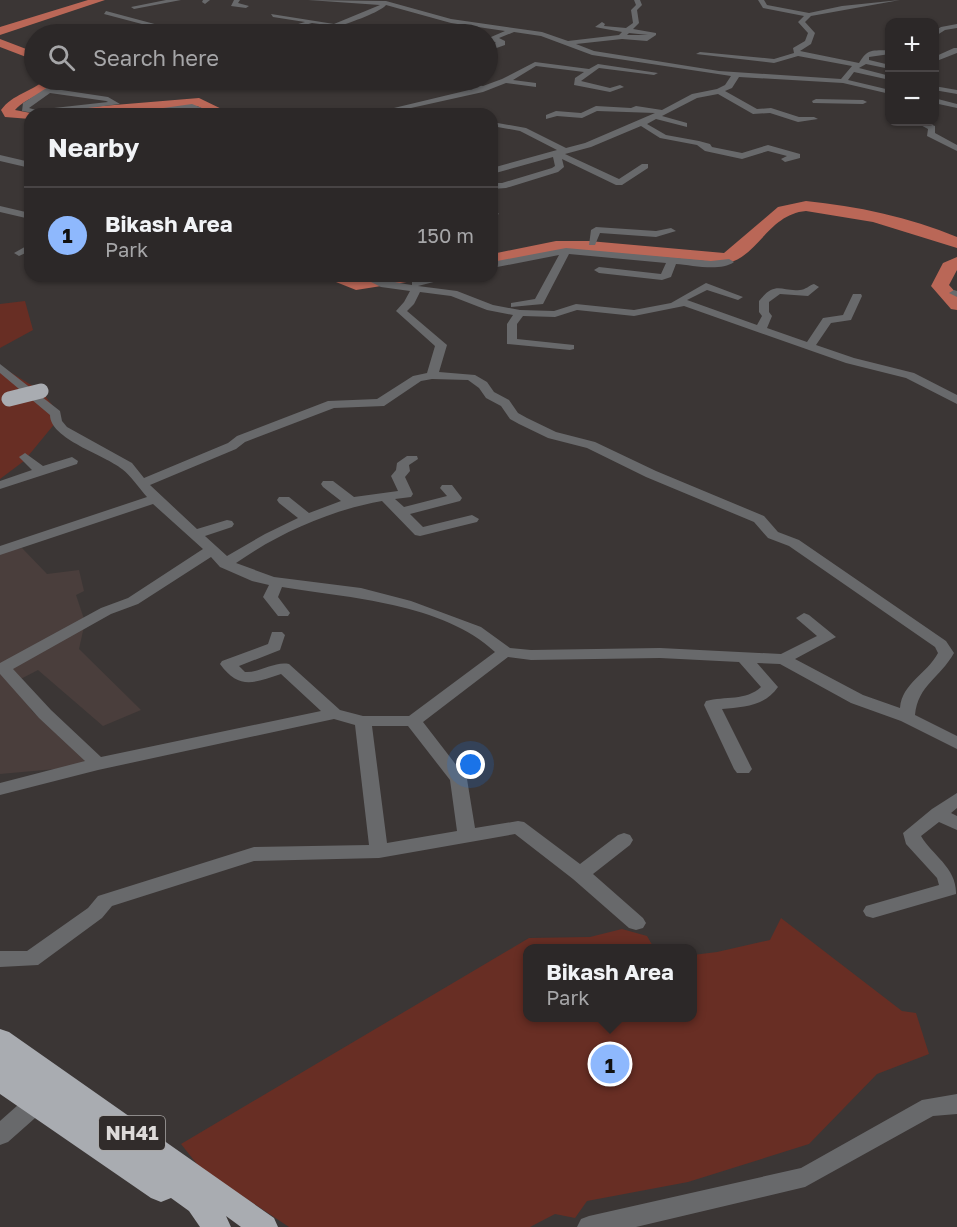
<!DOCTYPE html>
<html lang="en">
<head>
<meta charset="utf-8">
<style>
  :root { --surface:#2c2828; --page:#343030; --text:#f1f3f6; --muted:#a6a6a8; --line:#484445; --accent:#8eb8fd }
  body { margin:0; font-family:"Golos Text",sans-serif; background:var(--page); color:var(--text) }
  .controls { position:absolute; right:18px; top:18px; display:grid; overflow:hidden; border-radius:12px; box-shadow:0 2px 4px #0004 }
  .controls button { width:54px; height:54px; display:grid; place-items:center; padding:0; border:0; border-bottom:2px solid var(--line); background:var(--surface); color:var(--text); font:30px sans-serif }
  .you { position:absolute; left:471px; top:765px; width:21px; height:21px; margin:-15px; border:4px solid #fff; border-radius:50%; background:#1a73e8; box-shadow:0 0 0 9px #1a73e833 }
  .badge { display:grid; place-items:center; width:39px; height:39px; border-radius:50%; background:var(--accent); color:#111; font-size:20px; font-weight:700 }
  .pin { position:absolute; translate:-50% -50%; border:3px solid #fff; box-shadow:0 2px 6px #0006 }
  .popup { position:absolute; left:523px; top:944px; width:174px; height:78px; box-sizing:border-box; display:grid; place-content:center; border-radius:12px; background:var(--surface); filter:drop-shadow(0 2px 4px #0005); font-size:20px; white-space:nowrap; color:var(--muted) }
  .popup b { font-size:22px; color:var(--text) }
  .popup::after { content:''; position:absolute; left:50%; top:100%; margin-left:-12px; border:12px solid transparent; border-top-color:var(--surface) }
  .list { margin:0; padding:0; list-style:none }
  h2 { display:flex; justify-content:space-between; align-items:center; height:78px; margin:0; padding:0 24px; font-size:26px }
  h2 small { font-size:20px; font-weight:400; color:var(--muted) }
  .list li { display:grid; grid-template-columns:39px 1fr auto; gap:18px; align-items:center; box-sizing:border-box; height:96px; padding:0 24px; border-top:2px solid var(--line) }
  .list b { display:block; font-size:22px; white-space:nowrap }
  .list p { margin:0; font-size:20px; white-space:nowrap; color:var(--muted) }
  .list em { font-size:20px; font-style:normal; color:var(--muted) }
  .icon { flex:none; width:33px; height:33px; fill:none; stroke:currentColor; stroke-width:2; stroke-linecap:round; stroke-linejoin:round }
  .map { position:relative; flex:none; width:957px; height:1227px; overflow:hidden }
  .search { position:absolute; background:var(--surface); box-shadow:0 2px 4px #0004; left:24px; top:24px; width:474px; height:66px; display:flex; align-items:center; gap:15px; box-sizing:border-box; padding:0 21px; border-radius:33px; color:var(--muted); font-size:22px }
  .panel { position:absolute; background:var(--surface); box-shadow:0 2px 4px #0004; left:24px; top:108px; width:474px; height:174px; border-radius:18px }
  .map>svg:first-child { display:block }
  .built { fill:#4a3e3c }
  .green { fill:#682e24 }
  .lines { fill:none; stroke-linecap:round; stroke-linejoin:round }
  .river { fill:#ba6757; fill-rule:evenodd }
  .minor { fill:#68696b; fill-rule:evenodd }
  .highway { fill:#a9acb1; fill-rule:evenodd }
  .highway-bridge { stroke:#a9acb1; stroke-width:15 }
  .labels { text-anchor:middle; stroke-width:4.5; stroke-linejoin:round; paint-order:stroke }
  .shield { fill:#312c2b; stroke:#a9a6a5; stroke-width:1.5 }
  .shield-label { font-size:20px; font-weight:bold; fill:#dddad9 }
</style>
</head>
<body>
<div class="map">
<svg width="957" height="1227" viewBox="0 0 957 1227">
  <rect width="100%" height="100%" fill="#3b3635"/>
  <path class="built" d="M22,548L47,574L79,570L84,591L76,595L85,622L79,649L141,710L103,726L38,670L15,682L32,711L86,759L78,767L0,774V552Z"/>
  <path class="green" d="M25,301L33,330L0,348V304Z
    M0,366L41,391L61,416L24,461L0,479Z
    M781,918L902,1011L916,1013L929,1054L877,1074L809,1144L688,1182L587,1201L575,1218L555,1214L530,1227H289L200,1168L181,1144L529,938L590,937L622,929L647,936L654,948H528V1018H692L693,955L717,952L770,940Z"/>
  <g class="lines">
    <path class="river" d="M88,0H105L0,35V27Z
      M0,39L34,52V60L0,47Z
      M45,80H58C46,95 28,96 15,110L36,114H30V119L5,117L1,110C13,94 31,92 45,80Z
      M199,98L232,114H214L197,106L104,114H47L54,110Z
      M806,201C856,206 910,217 957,237V248L873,222L806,211C769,214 758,256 728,263L589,251H556L492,264V254L556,241H589L724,253L778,207Z
      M957,257V270L949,285L957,294V310L951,309L931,286L943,263Z
      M328,276H351L358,279L379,276H422L413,281L356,290L331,280Z"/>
    <path class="minor" d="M166,0H181L134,9L131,7Z
      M203,0H210L205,4L202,2Z
      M234,0H240L238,3L249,6L246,8L231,6Z
      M308,0L386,1L451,19L542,32L568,41L619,35L622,32L595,27L602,22L605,24L604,26L626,28L633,23L631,10L636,5L634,0H640L642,5L637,10L639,23L633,29L656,33V35L647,41L622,39L576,44L594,51L719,71L841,79L852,66L798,56L774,63L696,54L700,52L774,59L794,53L793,48L805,41L808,33L798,22L804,16L763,8L758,0H764L767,5L809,13L842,6L900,0L811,16L805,22L815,33L811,44L800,51L859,63C868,48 872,51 890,50V54L869,57V60L890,65V69L866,64L859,68L890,76V80L854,72L848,80L890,90V94L843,83L739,77L732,88L725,91L757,109L771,108L799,117H814L818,119L798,122L770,113L753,114L718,94L697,98L662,116L687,123V127L656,119L647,124L666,135L699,141L710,144L712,147L742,153L768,145L800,154V158L785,162L781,159L787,156L768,151L742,159L705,151L697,145L660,138L641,126L591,147L565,154L619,179L642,164H648V168L622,185H616L562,159L564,167L558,172L506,188L492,189V183H502L552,168L555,166L553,157L492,174V168L557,150L520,131L492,126V122L526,128L566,148L585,143L655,113L597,111L582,118L557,116L546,119V115L556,111L581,113L596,106L631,108L636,106L662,110L692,94L717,89L725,85L731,76L592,55L541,36L514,32L499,38L505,41V45L488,51V47L496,43L491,39V37L505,31L451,23L386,5C378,15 315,36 300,34L327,25L312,23L273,34H264L305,22L273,17L271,14L334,24L380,5ZM629,33L648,35H627Z
      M106,11L162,26L167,34H161L157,28L104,14Z
      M957,24V28L945,30L934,37V31L941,27Z
      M954,48H957V53L934,62V57Z
      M535,62L589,69L598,64L658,73L654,75L599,68L581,81L610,88L620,85L624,87L610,92L574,85L575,78L584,72L536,66L513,80L536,83V87L506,83L483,92L384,114H369L473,89L439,84V80L483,86L502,79Z
      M59,80H67L55,89L108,97L120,104L40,114L22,111L23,103ZM50,93L106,101L108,102L36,110L29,108Z
      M934,86L957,90V94L934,90Z
      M934,98L957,104V108L934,103Z
      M816,99L863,100L867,102L863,104L813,103L812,101Z
      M192,104L212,112C204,116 198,109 190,109C169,108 148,118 128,113Z
      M915,122H925L935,126V133L957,145V151L927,136L928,129Z
      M0,155L30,162V168L0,161Z
      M0,206L30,213V219L0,212Z
      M492,211L497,212L499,214L492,217Z
      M596,227L656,231L671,228L676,231L656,237L600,233L595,245H589L591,230Z
      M30,244V251L19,256L14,253Z
      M566,248L711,261L729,259L734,262C720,272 692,265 676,264L671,277L662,280L599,273L594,270L599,267L661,274L666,263L569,254L543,304L511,307V303L535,299L559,255L492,268V262Z
      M359,276C376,276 394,283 412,285V281C428,277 442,276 457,276L418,286L457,291L493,305L520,310L554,311L576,304L634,310L671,303L706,283L743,297L738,300L707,290L687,300L757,325L762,316L759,312V301C776,280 781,292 800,290C805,290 810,285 814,284L819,287L808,296L780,294L769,302V312L772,316L767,328L807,342L823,318L843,315L853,294H861L862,296L851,320L831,323L816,345L854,358L914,373L957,395V404L906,378L846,363L684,306L634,316L577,310L555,317L523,316L517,324V339L574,345V349L570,350L507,344V324L513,315L487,310L451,296L420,292L414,304L407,311L447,345L439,372L475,375L487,382L494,392L509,400L518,413L527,418L556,432L595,442L656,471L764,516L778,532L799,540L946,641L954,653C940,678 918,685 915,715L957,736V749L901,721L851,703L780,664L757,663L778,687C765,706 744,707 722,709L752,769L749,773H737L734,769L704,705L706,701C725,696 746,701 761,687L739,662L660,658L531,660L508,657L423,722L467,779L475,828L518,821L524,822L580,864L618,835L624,833L630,835L633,840L630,845L593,874L643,918L646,923L643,928L636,930L629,928L573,879L515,834L379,858L254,861L112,906L102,918L38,965L0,967V951H27L88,908L98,896L254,847L369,845L355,725L334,719L98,770L0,795V783L85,761L39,718L0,674V663L101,608L128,598L203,549L153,504L0,555V546L147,497C139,488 131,476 122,469C105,455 50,439 50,415L0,373V364L60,411L62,421L67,427L132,463L144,478L228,443L237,436L328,401L377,399L413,376L427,373L435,346L396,311L404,302L410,291L381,287ZM432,379L468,380L479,388L486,398L501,406L510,419L519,424L548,438L587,448L646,477L754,522L768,538L789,546L935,647L938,653C927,674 902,683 900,708L863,695L795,659L836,637L809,615L804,613L796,618L817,636L781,654L660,648L531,650L510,648L481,627L411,601L361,588L274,577L236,563C279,533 331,510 382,501L415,535L420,536L477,522L479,519L472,515L423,527L410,514L460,501L462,498L452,485H442L440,488L447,496L404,507L395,499L411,497L413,494L405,477L410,471L409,465L418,459L417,456H407L397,463L396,470L391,476L398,491L354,497L333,481H323L321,484L323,487L341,501L309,513L289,497H279L277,500L279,503L298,518L265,534L227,556L205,536L232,527L234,524L232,521L227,520L197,529L150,485L236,449L245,442L334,408L384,406L421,381ZM211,557L220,567L252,581L269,585L263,597L278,616H288L290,613L278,597L282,587C349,598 443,603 495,652L409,716H363L340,710L289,664C274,661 260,673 245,672L239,666L280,650L285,635L282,632H272L268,644L222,661L220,664C239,690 254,683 281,674L321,711L101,757L51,710L13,669L111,614L138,604ZM372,726H408L450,780L457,831L387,843Z
      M954,290L957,291V297L949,293Z
      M25,453L43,466L72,457L78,461L77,464L0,489V481L32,470L19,457Z
      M957,793V808L951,813L957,816V830L939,822L921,836C932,855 957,868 956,894L873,918L866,916L863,911L866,906L939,885L937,878L906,844L903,833L932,809Z
      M35,1094L43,1097L46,1104L43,1111L8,1142L0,1145V1121L27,1097Z
      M957,1094V1114L933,1116L805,1187L636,1227H577L581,1219L589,1216L801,1168L922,1100Z"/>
    <path class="highway" d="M0,1029L9,1032L274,1218L278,1227H241L226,1216L231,1227H200L189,1211L171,1198L161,1202L151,1198L0,1094Z"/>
    <path class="highway-bridge" d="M9,399L41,391"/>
  </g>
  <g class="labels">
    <rect class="shield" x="99" y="1116" width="66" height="34" rx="4.5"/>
    <g class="shield-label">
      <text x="132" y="1140">NH41</text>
    </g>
  </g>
</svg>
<div class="controls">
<button>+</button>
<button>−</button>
</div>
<div class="you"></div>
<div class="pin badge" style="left:610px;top:1064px">1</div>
<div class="popup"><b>Bikash Area</b>Park</div>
<div class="search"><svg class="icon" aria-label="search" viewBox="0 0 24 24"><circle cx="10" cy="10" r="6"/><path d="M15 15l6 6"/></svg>Search here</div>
<section class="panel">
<h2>Nearby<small></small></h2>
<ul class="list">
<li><span class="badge">1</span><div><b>Bikash Area</b><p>Park</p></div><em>150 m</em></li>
</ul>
</section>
</div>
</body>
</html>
